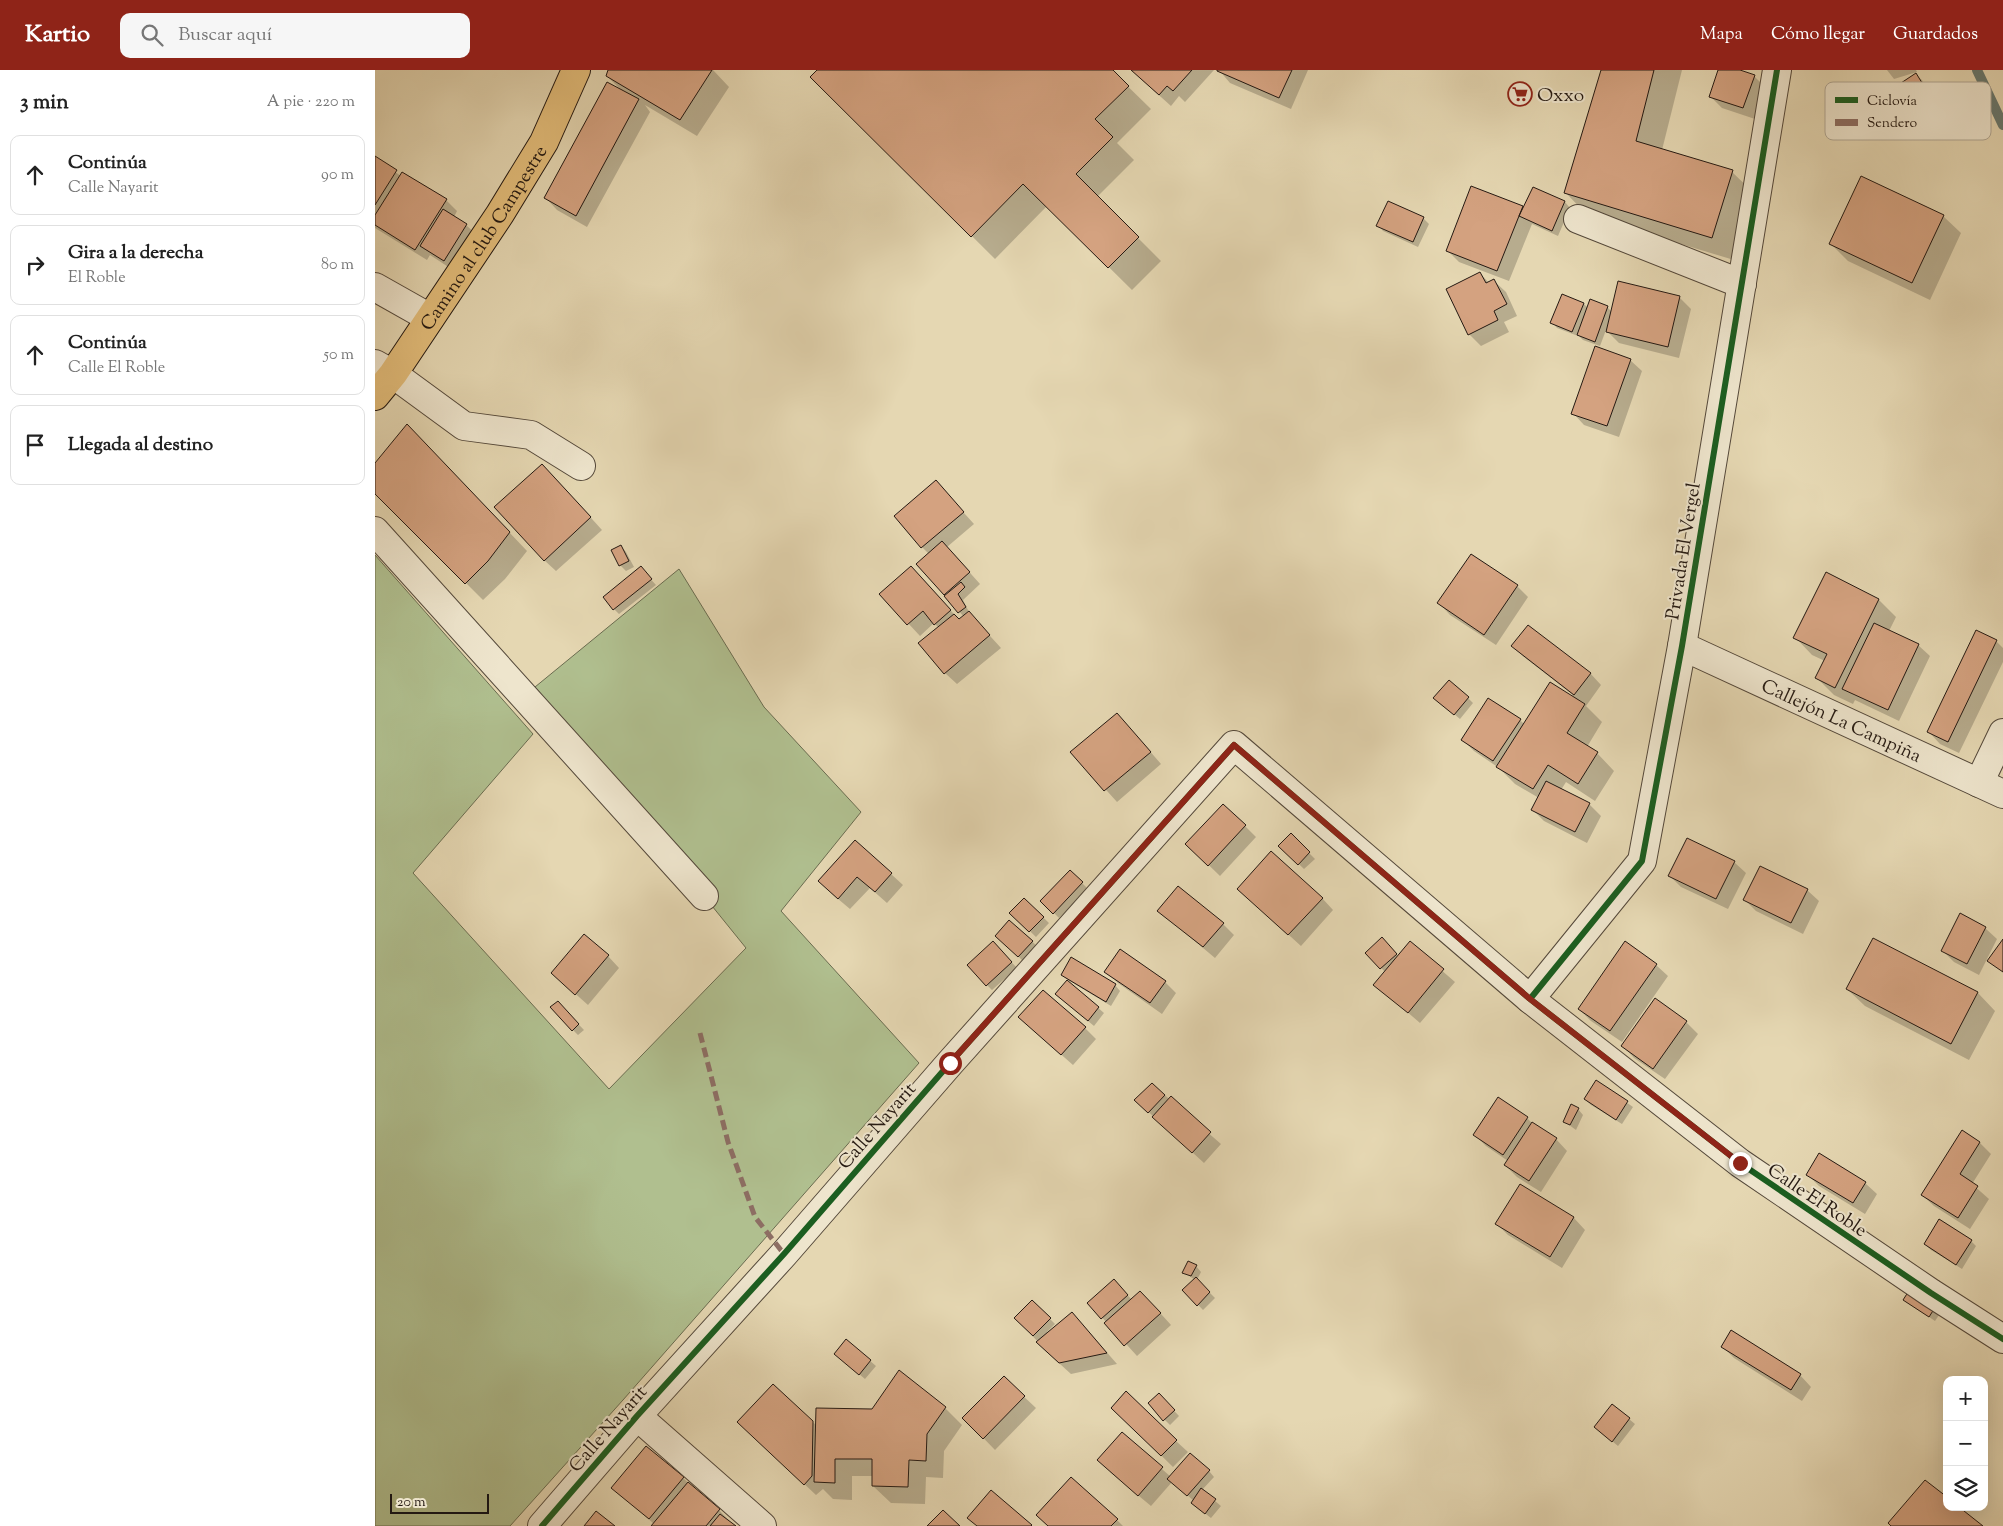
<!DOCTYPE html>
<html lang="es">
<head>
<meta charset="utf-8">
<style>
  :root { --surface:#fff; --page:#f6f6f6; --text:#222; --muted:#767676; --line:#e0e0e0; --accent:#8f2418 }
  body { margin:0; font-family:"Sorts Mill Goudy",serif; background:var(--page); color:var(--text) }
  .controls { position:absolute; right:15px; bottom:15px; display:grid; overflow:hidden; border-radius:10px; box-shadow:0 5px 20px #0002 }
  .controls button { width:45px; height:45px; display:grid; place-items:center; padding:0; border:0; border-bottom:1px solid var(--line); background:var(--surface); color:var(--text); font:25px sans-serif }
  .scale { position:absolute; left:15px; bottom:12px; width:99px; box-sizing:border-box; padding-left:5px; border:2px solid #241912; border-top:0; font-size:14px; line-height:18px; white-space:nowrap; color:#241912; -webkit-text-stroke:4px #eee5cd; paint-order:stroke }
  .stop { position:absolute; width:15px; height:15px; margin:-11px; border:4px solid #8f2418; border-radius:50%; background:#fff }
  .stop.end { background:#8f2418; border-color:#fff; box-shadow:0 1px 5px #0008 }
  .list { margin:0; padding:0; list-style:none }
  h2 { display:flex; justify-content:space-between; align-items:center; height:65px; margin:0; padding:0 20px; font-size:21px }
  h2 small { font-size:16px; font-weight:400; color:var(--muted) }
  .list li { display:grid; grid-template-columns:32px 1fr auto; gap:15px; align-items:center; box-sizing:border-box; height:80px; margin:0 10px 10px; padding:0 10px; border:1px solid var(--line); border-radius:10px }
  .list b { display:block; font-size:19px; white-space:nowrap }
  .list p { margin:0; font-size:16px; white-space:nowrap; color:var(--muted) }
  .list em { font-size:16px; font-style:normal; color:var(--muted) }
  .icon { flex:none; width:28px; height:28px; fill:none; stroke:currentColor; stroke-width:2; stroke-linecap:round; stroke-linejoin:round }
  .map { position:relative; flex:none; width:1628px; height:1456px; overflow:hidden }
  header { display:flex; align-items:center; gap:30px; box-sizing:border-box; height:70px; padding:0 25px; background:var(--accent); color:#fff }
  header strong { font-size:24px }
  nav { display:flex; gap:28px; margin-inline-start:auto; font-size:18px }
  .search { width:350px; height:45px; background:var(--page); display:flex; align-items:center; gap:12px; box-sizing:border-box; padding:0 18px; border-radius:10px; color:var(--muted); font-size:19px }
  main { display:flex }
  aside { flex:1; background:var(--surface) }
  .map>svg:first-child { display:block }
  .green { fill:#b0bf8f; stroke:#6a6c50 }
  .shadow { fill:#0003 }
  .lines { fill:none; stroke-linecap:round; stroke-linejoin:round }
  .stream { stroke:#687970; stroke-width:10 }
  .building { fill:#d4a280; stroke:#241912 }
  .minor-casing { stroke:#54483a; stroke-width:30 }
  .major-casing { stroke:#241912; stroke-width:30 }
  .minor { stroke:#eee5cd; stroke-width:28 }
  .major { stroke:#e2bc79; stroke-width:28 }
  .quiet { stroke:#8d6e63; stroke-width:5; stroke-dasharray:10 5; stroke-linecap:butt }
  .cycleway-casing { stroke:#eee5cd; stroke-width:9 }
  .cycleway { stroke:#1b5e20; stroke-width:6 }
  .route { stroke:#8f2418; stroke-width:6 }
  .labels { text-anchor:middle; stroke-width:4; stroke-linejoin:round; paint-order:stroke }
  .poi-label { font-size:19px; fill:#241912; stroke:#eee5cd; text-anchor:start }
  .street-label { font-size:19px; fill:#241912; stroke:#eee5cd }
  .key { fill:#eee5cd; stroke:#b1a895; stroke-width:1 }
  .key-label { font-size:14px; fill:#241912 }
</style>
</head>
<body>
<header>
<strong>Kartio</strong>
<div class="search"><svg class="icon" aria-label="search" viewBox="0 0 24 24"><circle cx="10" cy="10" r="6"/><path d="M15 15l6 6"/></svg>Buscar aquí</div>
<nav><a>Mapa</a><a>Cómo llegar</a><a>Guardados</a></nav>
</header>
<main>
<aside>
<h2>3 min<small>A pie · 220 m</small></h2>
<ul class="list">
<li><svg class="icon" aria-label="ahead" viewBox="0 0 24 24"><path d="M12 20V5M6 11l6-6 6 6"/></svg><div><b>Continúa</b><p>Calle Nayarit</p></div><em>90 m</em></li>
<li><svg class="icon" aria-label="right" viewBox="0 0 24 24"><path d="M7 20v-9h11M14 6l5 5-5 5"/></svg><div><b>Gira a la derecha</b><p>El Roble</p></div><em>80 m</em></li>
<li><svg class="icon" aria-label="ahead" viewBox="0 0 24 24"><path d="M12 20V5M6 11l6-6 6 6"/></svg><div><b>Continúa</b><p>Calle El Roble</p></div><em>50 m</em></li>
<li><svg class="icon" aria-label="arrive" viewBox="0 0 24 24"><path d="M6 21V4h12l-3 4 3 4H6"/></svg><div><b>Llegada al destino</b></div></li>
</ul>
</aside>
<div class="map">
<svg width="1628" height="1456" viewBox="0 0 1628 1456">
  <rect width="100%" height="100%" fill="#e5d7b2"/>
  <filter id="stains"><feTurbulence type="fractalNoise" baseFrequency=".004" numOctaves="4"/><feColorMatrix values="0 0 0 0 .2 0 0 0 0 .09 0 0 0 0 .02 0 0 0 .5 -.17"/></filter>
  <radialGradient id="worn" r=".72"><stop offset=".6" stop-color="#630" stop-opacity="0"/><stop offset="1" stop-color="#630" stop-opacity=".3"/></radialGradient>
  <path class="green" d="M0,485L158,664L38,803L234,1019L371,878L160,617L304,499L389,637L486,742L406,841L544,993L248,1330L135,1456H0Z"/>
  <path class="shadow" d="M234,0H338L354,17L322,66L270,35L275,42L212,157L182,140L171,128L246,20L232,6Z
    M444,0H736L776,39L742,73L759,90L722,127L786,191L757,220L672,136L620,189L437,7Z
    M756,0H839L810,32L804,26L796,36Z
    M844,0H933L916,39L855,13Z
    M1227,0H1307L1287,80L1357,102L1380,124L1359,190L1213,146L1191,123Z
    M1345,0H1361L1379,6L1391,18L1380,49L1347,38L1335,26Z
    M1512,0H1541L1542,2L1519,9Z
    M1541,5L1547,10L1565,42L1551,49L1546,44Z
    M0,88L26,106L71,130L82,141L79,147L91,155L103,166L81,202L55,185L52,190L0,158Z
    M1158,119L1190,132L1195,138L1183,166L1157,154L1134,211L1084,192L1072,180L1147,137L1149,139Z
    M1014,132L1048,148L1054,154L1043,177L1008,161L1003,155Z
    M1568,146L1586,163L1555,230L1473,191L1456,174Z
    M1105,203L1114,213L1119,211L1131,222L1142,246L1129,252L1134,262L1106,276L1094,264L1072,219Z
    M1188,225L1209,234L1213,238L1232,237L1237,242L1304,227L1316,239L1304,288L1244,273L1231,260L1225,276L1208,270L1203,265V266L1182,258L1177,252Z
    M1255,290L1267,301L1244,367L1209,355L1198,343Z
    M49,373L152,481L130,509L108,530L0,422V395Z
    M179,407L227,460L181,501L169,490Z
    M561,412L599,454L572,477L605,514L588,530L595,544L626,578L582,614L570,603L564,558L559,553L545,566L506,524L548,509L585,551L589,547L543,494L554,484L547,477Z
    M246,476L251,482L259,497L251,501L245,495L237,481Z
    M271,504L281,515L244,544L239,539Z
    M1452,504L1504,530L1521,547L1514,561L1543,575L1555,586L1524,651L1480,630L1478,634L1459,625L1442,608L1450,591L1437,585L1420,567Z
    M1142,516L1153,527L1121,575L1075,545L1064,533Z
    M1621,571L1628,578V592L1584,683L1565,674L1554,662Z
    M1138,576L1215,603L1226,615L1211,636L1227,652L1212,677L1222,683L1239,701L1220,731L1191,712L1186,720L1214,734L1226,746L1212,773L1169,751L1158,740L1164,728L1140,714L1124,698L1099,681L1087,669L1145,650L1149,654L1198,625L1149,587Z
    M1093,628L1098,633L1085,649L1066,633Z
    M753,656L786,694L742,732L697,682Z
    M870,756L881,767L845,806L812,774Z
    M916,765L940,789L929,799L905,776Z
    M481,772L528,815L512,833L495,818L475,839L456,823Z
    M1359,792L1371,803L1353,839L1306,817L1295,806Z
    M695,801L713,819L684,848L667,831Z
    M1432,820L1444,831L1428,864L1381,841L1370,830Z
    M947,828L958,840L926,876L875,830Z
    M649,829L674,853L661,867L636,843Z
    M784,841L848,854L859,865L840,888Z
    M635,851L663,877L649,892L627,871Z
    M1610,858L1622,869L1604,905L1579,892L1567,880Z
    M1007,869L1023,886L1035,873L1080,912L1045,953L1000,914L1010,902L992,883Z
    M1498,869L1603,923L1620,941L1594,990L1490,936L1472,919Z
    M623,878L642,898L617,920L612,915Z
    M233,886L244,898L213,935L177,903Z
    M1281,895L1293,906L1247,972L1216,951L1204,939Z
    M731,902L790,912L801,923L787,944L743,913Z
    M687,905L740,915L745,921L736,936L693,910Z
    M692,911L729,943L719,956L681,924Z
    M188,938L209,960L203,965L198,960Z
    M1311,952L1323,964L1290,1009L1259,988L1248,976Z
    M656,958H710L721,969L698,995Z
    M1221,1011L1258,1037L1247,1054L1216,1035L1210,1029Z
    M777,1014L846,1074L829,1093L767,1036Z
    M1203,1039L1208,1045L1201,1060L1190,1052Z
    M1152,1048L1159,1055L1181,1069L1192,1081L1166,1122L1142,1107L1130,1095L1133,1091L1111,1076L1100,1065Z
    M1587,1062L1605,1073L1616,1084L1597,1114L1614,1129L1595,1159L1559,1136L1547,1125Z
    M1432,1104L1490,1113L1502,1124L1490,1144L1444,1116Z
    M1145,1116L1199,1148L1210,1160L1187,1198L1133,1165L1122,1154Z
    M1596,1171L1601,1176L1587,1199L1556,1180L1550,1174Z
    M821,1196L826,1202L822,1210L840,1228L828,1240L809,1220L820,1210L809,1202Z
    M744,1216L757,1230L777,1234L796,1255L762,1286L714,1233Z
    M1529,1230L1566,1242L1560,1251Z
    M657,1231L680,1254L672,1262L674,1263L708,1255L742,1294L696,1304L674,1284L641,1248Z
    M472,1271L501,1296L490,1309L466,1289Z
    M1348,1277L1425,1305L1436,1317L1427,1331L1359,1288Z
    M629,1308L661,1338L620,1380L589,1348Z
    M399,1315L442,1356L497,1340L570,1338L587,1355L569,1381L568,1408L551,1407L550,1434L516,1433L498,1416V1406H477V1430L458,1429L448,1419L441,1425L375,1363Z
    M784,1325L804,1346L795,1355L774,1334Z
    M1237,1335L1260,1354L1243,1376L1226,1362Z
    M749,1349L801,1371L813,1382L798,1397Z
    M747,1364L796,1407L834,1401L839,1407L827,1420L846,1436L836,1448L823,1438L819,1431L797,1412L776,1436L735,1402Z
    M308,1408L344,1440L359,1456H277L279,1454L238,1417Z
    M742,1450L748,1456H674Z"/>
  <g class="lines">
    <path class="stream" d="M1602,0L1628,55"/>
  </g>
  <path class="building" d="M233,0H337L305,50L231,6Z
    M442,0H738L754,16L720,49L738,67L701,104L764,167L733,198L648,114L596,167L435,7Z
    M756,0H817L798,21L792,16L784,25Z
    M842,0H917L904,28L842,1Z
    M1226,0H1279L1261,71L1358,100L1337,168L1189,123Z
    M1343,0H1365L1380,5L1368,38L1334,27Z
    M1541,3L1561,36L1545,45L1526,13Z
    M232,12L264,29L201,146L169,128Z
    M0,86L22,100L0,135Z
    M27,102L72,129L40,180L0,155V145Z
    M1486,106L1569,145L1537,213L1454,174Z
    M1096,116L1148,136L1122,201L1071,181Z
    M1158,117L1190,131L1177,161L1144,146Z
    M1013,131L1049,147L1038,172L1001,156Z
    M68,139L92,154L69,191L45,176Z
    M1105,202L1111,213L1119,209L1132,234L1119,241L1123,250L1093,265L1071,219Z
    M1243,211L1305,226L1293,277L1231,262Z
    M1187,224L1209,233L1197,262L1175,253Z
    M1215,229L1233,236L1220,272L1202,265Z
    M1220,276L1256,289L1232,356L1196,344Z
    M32,354L135,462L113,491L90,514L0,424V393Z
    M167,394L216,447L169,491L119,437Z
    M561,410L589,442L546,478L519,446Z
    M567,471L595,502L569,525L541,494Z
    M246,475L254,491L244,496L236,480Z
    M1096,484L1143,515L1109,565L1062,533Z
    M266,496L277,509L238,540L228,527Z
    M536,496L576,540L559,555L548,541L532,555L504,524Z
    M1451,502L1504,529L1460,618L1440,608L1452,584L1418,568Z
    M586,512L590,517L583,524L591,537L583,543L569,526Z
    M594,541L615,565L569,604L543,573L579,544L584,549Z
    M1499,553L1544,574L1513,640L1467,619Z
    M1153,555L1216,603L1199,625L1136,576Z
    M1601,560L1622,570L1573,672L1552,662Z
    M1074,610L1094,627L1079,645L1058,628Z
    M1175,612L1210,634L1192,663L1223,682L1203,714L1173,695L1158,719L1121,697Z
    M1113,628L1146,649L1118,691L1086,670Z
    M742,643L776,682L729,721L695,682Z
    M1171,711L1215,733L1200,762L1156,740Z
    M848,734L871,755L833,796L810,774Z
    M916,763L935,782L923,795L903,776Z
    M1312,768L1360,791L1341,829L1293,806Z
    M480,770L517,803L500,822L482,807L463,829L443,811Z
    M896,781L948,828L913,865L862,819Z
    M1385,796L1433,819L1416,853L1368,830Z
    M695,800L708,812L678,844L665,831Z
    M803,816L849,853L828,877L782,841Z
    M649,828L669,847L654,862L634,843Z
    M1585,843L1611,857L1592,894L1566,881Z
    M634,850L658,871L643,887L620,866Z
    M209,864L234,885L200,925L176,903Z
    M1007,867L1022,884L1005,899L990,883Z
    M1498,868L1603,922L1576,974L1471,919Z
    M1628,869V902L1612,891Z
    M618,871L637,892L611,916L592,895Z
    M1035,871L1069,899L1033,943L998,915Z
    M1250,871L1282,894L1235,961L1203,939Z
    M745,879L791,911L775,933L729,902Z
    M696,887L741,914L731,932L686,905Z
    M692,910L724,937L713,951L680,924Z
    M668,920L711,957L686,985L643,947Z
    M1280,928L1312,951L1278,999L1246,976Z
    M183,931L204,954L197,961L175,937Z
    M1221,1010L1253,1031L1241,1050L1209,1029Z
    M777,1013L790,1025L773,1043L759,1030Z
    M796,1026L836,1062L817,1083L777,1047Z
    M1123,1027L1153,1047L1128,1085L1098,1065Z
    M1196,1034L1204,1038L1195,1055L1188,1052Z
    M1157,1052L1182,1068L1154,1111L1129,1095Z
    M1587,1060L1605,1072L1585,1104L1603,1116L1583,1148L1546,1125Z
    M1444,1083L1491,1112L1478,1133L1431,1105Z
    M1145,1114L1199,1147L1175,1187L1120,1154Z
    M1564,1149L1597,1170L1581,1195L1549,1174Z
    M813,1191L822,1195L816,1206L807,1203Z
    M821,1207L835,1222L822,1236L807,1220Z
    M739,1209L753,1225L726,1249L712,1233Z
    M1535,1219L1561,1236L1554,1247L1528,1230Z
    M765,1221L786,1243L749,1276L729,1253Z
    M657,1230L676,1248L658,1266L639,1248Z
    M697,1242L732,1283L684,1293L661,1272Z
    M1356,1260L1426,1304L1416,1320L1346,1277Z
    M471,1269L496,1290L484,1305L459,1284Z
    M524,1300L571,1337L552,1364L551,1391L534,1390L533,1417L497,1416V1389H460V1413L439,1412L441,1338L497,1339Z
    M629,1306L650,1326L608,1369L587,1348Z
    M398,1314L438,1351L437,1406L429,1415L362,1352Z
    M751,1321L802,1370L786,1386L736,1338Z
    M784,1323L800,1340L788,1351L773,1333Z
    M1237,1334L1255,1348L1237,1372L1219,1357Z
    M747,1362L788,1397L763,1426L722,1390Z
    M271,1376L309,1407L274,1449L236,1418Z
    M815,1383L835,1400L812,1426L792,1409Z
    M696,1407L743,1449L736,1456H673L661,1445Z
    M1550,1410L1572,1427V1437H1584L1608,1456H1516L1513,1453Z
    M313,1412L345,1439L331,1456H276Z
    M826,1418L841,1429L830,1444L816,1433Z
    M616,1420L657,1455L656,1456H602L592,1448Z
    M568,1440L585,1456H552Z
    M221,1441L240,1456H209Z
    M345,1444L361,1456H335Z"/>
  <g class="lines">
    <g class="minor-casing">
      <g id="minor">
        <path d="M1203,149L1367,214"/>
        <path d="M0,217L55,248"/>
        <path d="M0,294L18,304L89,356L156,365L206,396"/>
        <path d="M0,461L329,826"/>
        <path id="s1" d="M1307,576L1628,724"/>
        <path d="M1604,713L1628,663"/>
        <path d="M1155,929L1267,791L1307,576L1402,0"/>
        <path d="M262,1346L387,1456"/>
        <path d="M167,1456L262,1346L409,1184L575,993L859,675L1155,929L1365,1093L1556,1223L1628,1269"/>
      </g>
    </g>
    <g class="major-casing">
      <g id="major">
        <path id="s2" d="M0,326L18,304L125,144L169,72L201,0"/>
      </g>
    </g>
    <use href="#minor" class="minor"/>
    <use href="#major" class="major"/>
    <path class="quiet" d="M325,963L353,1072L380,1147L409,1184"/>
    <g class="cycleway-casing">
      <path id="cycleway" d="M1155,929L1267,791L1307,576L1402,0
        M167,1456L262,1346L409,1184L575,993L859,675L1155,929L1365,1093L1556,1223L1628,1269"/>
    </g>
    <use href="#cycleway" class="cycleway"/>
  </g>
  <g class="lines">
    <path class="route" d="M575,993L859,675L1155,929L1365,1093"/>
  </g>
  <defs>
    <g id="supermarket-ring" transform="scale(1.25)"><circle r="9.5" fill="#eee5cd" stroke="#8f2418" stroke-width="1.5"/><path d="M-6-5.5h2.5l.6 2H6L4.5 2H-2.5L-4.4-4H-6ZM-1.5 3.2a1.3 1.3 0 1 0 .1 0ZM3 3.2a1.3 1.3 0 1 0 .1 0Z" fill="#8f2418"/></g>
  </defs>
  <g fill-rule="evenodd">
    <use href="#supermarket-ring" x="1145" y="24"/>
  </g>
  <g class="labels">
    <g class="poi-label">
      <text x="1162" y="31">Oxxo</text>
    </g>
    <g class="street-label">
      <text dy="7" stroke="none"><textPath href="#s2" startOffset="192">Camino al club Campestre</textPath></text>
      <text transform="translate(1307 481) rotate(-81)" y="7">Privada El Vergel</text>
      <text dy="7" stroke="none"><textPath href="#s1" startOffset="176">Callejón La Campiña</textPath></text>
      <text transform="translate(501 1055) rotate(-49)" y="7">Calle Nayarit</text>
      <text transform="translate(1443 1129) rotate(34)" y="7">Calle El Roble</text>
      <text transform="translate(232 1358) rotate(-49)" y="7">Calle Nayarit</text>
    </g>
  </g>
  <rect x="1450" y="12" width="166" height="58" rx="8" class="key"/>
  <rect x="1460" y="27" width="23" height="6" fill="#1b5e20"/>
  <rect x="1460" y="49" width="23" height="7" fill="#8d6e63"/>
  <g class="key-label">
    <text x="1492" y="35">Ciclovía</text>
    <text x="1492" y="57">Sendero</text>
  </g>
  <rect width="100%" height="100%" filter="url(#stains)"/>
  <rect width="100%" height="100%" fill="url(#worn)"/>
</svg>
<div class="controls">
<button>+</button>
<button>−</button>
<button><svg class="icon" aria-label="layers" viewBox="0 0 24 24"><path d="M12 4l9 5-9 5-9-5zM3 14l9 5 9-5"/></svg></button>
</div>
<div class="scale">20 m</div>
<div class="stop" style="left:575px;top:993px"></div>
<div class="stop end" style="left:1365px;top:1093px"></div>
</div>
</main>
</body>
</html>
